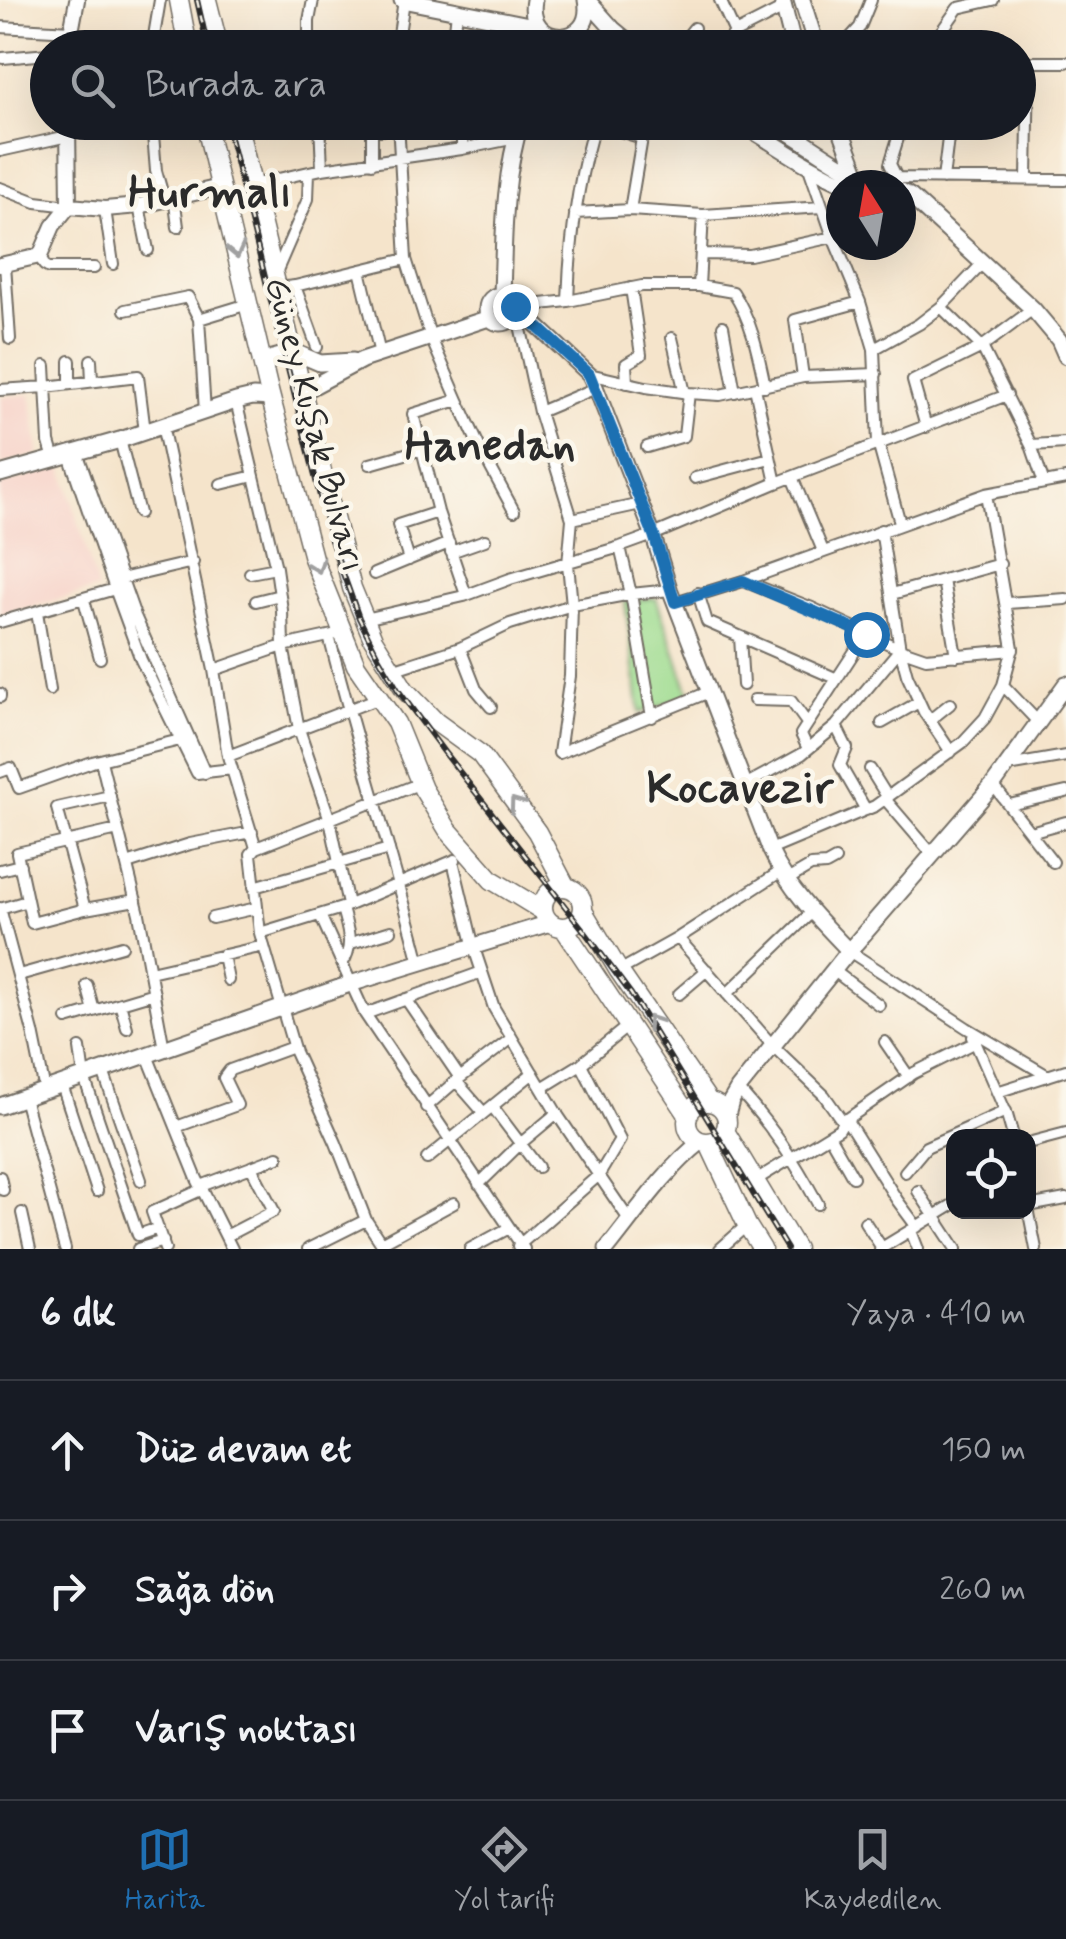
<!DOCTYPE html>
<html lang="tr">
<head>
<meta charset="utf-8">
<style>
  :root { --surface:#171b24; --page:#20242c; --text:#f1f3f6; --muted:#9ea1a6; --line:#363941; --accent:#1f6fb2 }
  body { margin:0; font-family:Mynerve,sans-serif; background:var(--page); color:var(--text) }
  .controls { position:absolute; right:30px; bottom:30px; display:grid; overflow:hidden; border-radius:20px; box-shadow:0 10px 40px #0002 }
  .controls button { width:90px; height:90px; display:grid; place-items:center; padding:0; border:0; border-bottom:2px solid var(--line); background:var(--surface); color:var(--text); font:50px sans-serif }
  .compass { position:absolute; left:826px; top:170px; width:90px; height:90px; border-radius:50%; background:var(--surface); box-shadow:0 10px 40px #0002; rotate:349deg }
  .stop { position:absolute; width:30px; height:30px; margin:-22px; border:8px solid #1f6fb2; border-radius:50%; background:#fff }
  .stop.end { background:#1f6fb2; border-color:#fff; box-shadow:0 2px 10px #0008 }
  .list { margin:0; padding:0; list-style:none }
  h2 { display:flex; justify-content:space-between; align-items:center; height:130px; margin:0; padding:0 40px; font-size:42px }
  h2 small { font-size:32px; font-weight:400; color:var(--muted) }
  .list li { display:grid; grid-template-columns:65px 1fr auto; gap:30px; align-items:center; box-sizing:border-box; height:140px; padding:0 40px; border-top:2px solid var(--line) }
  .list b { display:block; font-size:38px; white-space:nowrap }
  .list em { font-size:32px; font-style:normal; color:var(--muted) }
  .icon { flex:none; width:55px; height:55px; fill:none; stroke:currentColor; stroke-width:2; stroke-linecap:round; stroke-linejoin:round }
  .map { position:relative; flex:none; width:1066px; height:1249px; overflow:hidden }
  .search { position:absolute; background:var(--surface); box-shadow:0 10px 40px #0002; left:30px; right:30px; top:30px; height:110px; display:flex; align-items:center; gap:25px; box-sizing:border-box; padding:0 35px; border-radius:55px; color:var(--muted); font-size:38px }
  .sheet { height:550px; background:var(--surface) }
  nav { display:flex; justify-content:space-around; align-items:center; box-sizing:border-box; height:140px; border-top:2px solid var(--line); background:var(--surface); font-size:28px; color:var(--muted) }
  nav a { display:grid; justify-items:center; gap:5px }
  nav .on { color:var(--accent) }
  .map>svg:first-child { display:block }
  .built { fill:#f7d1c7 }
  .green { fill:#9fdc90; stroke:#65845e; stroke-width:2.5 }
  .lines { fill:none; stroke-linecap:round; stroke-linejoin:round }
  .minor-casing { stroke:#726c63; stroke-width:14 }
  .tertiary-casing { stroke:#726c63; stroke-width:18 }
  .secondary-casing { stroke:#726c63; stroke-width:19 }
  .primary-casing { stroke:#726c63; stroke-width:21 }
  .minor { stroke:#fff; stroke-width:10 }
  .tertiary { stroke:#fff; stroke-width:14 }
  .secondary { stroke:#fff; stroke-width:15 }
  .primary { stroke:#fff; stroke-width:18 }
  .rail-casing { stroke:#2b2b2b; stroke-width:6 }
  .rail { stroke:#fbf7ec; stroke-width:2.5; stroke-dasharray:8; stroke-linecap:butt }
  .oneway { stroke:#a0a0a0 }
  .route { stroke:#1f6fb2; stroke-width:12 }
  .labels { text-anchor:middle; stroke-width:9; stroke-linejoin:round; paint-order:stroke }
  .street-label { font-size:35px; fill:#2b2b2b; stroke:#fbf7ec }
  .district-label { font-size:45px; font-weight:bold; fill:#2b2b2b; stroke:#fbf7ec }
</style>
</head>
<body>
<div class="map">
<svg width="1066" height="1249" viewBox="0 0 1066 1249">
  <rect width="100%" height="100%" fill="#fbf7ec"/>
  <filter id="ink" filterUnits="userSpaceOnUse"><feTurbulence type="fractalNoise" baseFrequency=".01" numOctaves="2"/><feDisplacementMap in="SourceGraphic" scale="20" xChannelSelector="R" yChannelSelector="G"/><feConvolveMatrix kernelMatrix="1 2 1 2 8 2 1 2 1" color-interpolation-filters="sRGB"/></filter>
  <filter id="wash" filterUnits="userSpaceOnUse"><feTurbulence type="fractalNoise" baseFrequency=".0048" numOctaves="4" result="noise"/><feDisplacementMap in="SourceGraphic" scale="40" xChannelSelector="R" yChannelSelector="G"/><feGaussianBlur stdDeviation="2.25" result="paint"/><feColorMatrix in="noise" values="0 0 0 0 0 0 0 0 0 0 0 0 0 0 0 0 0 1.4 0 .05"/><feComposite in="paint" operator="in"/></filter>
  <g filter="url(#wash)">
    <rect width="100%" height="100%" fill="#f5e4cb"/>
    <path class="built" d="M31,394L39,454L0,466V397Z
      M62,466L98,589L0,615V485Z"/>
    <path class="green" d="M656,598L690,696L640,713L625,601Z"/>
  </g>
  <g filter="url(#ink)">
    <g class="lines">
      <g class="minor-casing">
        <path id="minor" d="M720,0L735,33L722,48
          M0,27L71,31
          M735,33L784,8
          M152,48L160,0
          M309,48V21L313,0
          M397,48L404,0
          M453,48L457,11
          M678,48L694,28
          M841,48L860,27L871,0
          M936,48V39L958,8L993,0
          M3,58L48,54
          M1018,62H1066
          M152,122L156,171L164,199
          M320,122L322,169
          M398,122L406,259L431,338L458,400L479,446L514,511
          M903,122L890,164L897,178L1066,180
          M462,149V122
          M0,151L68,136
          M372,163V130H383L381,122
          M808,165L833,237L860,302L874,349L878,443L900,523
          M943,179L950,122
          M1027,179L1029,62
          M252,185L322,169L462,149L516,138
          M0,188L36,202L69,206
          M174,196L178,227
          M139,206L148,250
          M105,209L113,264
          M630,210L642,138L646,122
          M575,213L630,210L703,215L822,207
          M703,254L750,255L833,237
          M40,256L44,265L49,268H94
          M5,264L10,339
          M360,270L380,354
          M275,275L308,199L309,172
          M295,286L317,347
          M699,286L703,215
          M277,288L295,286L406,259
          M568,301C570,241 577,181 595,123L642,138
          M515,307L568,301L642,286H699L733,292C752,321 758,352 765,386
          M941,307L982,347L1031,445L1044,483
          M125,310L188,297L199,319L205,412
          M514,316L520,325L539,412L572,519L568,564L572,605L570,676L559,753L709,692
          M199,319L248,304
          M723,326L735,392
          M672,338L685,393
          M874,349L919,324L941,307L983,263
          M91,360L92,381
          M45,366L49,442L54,459
          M589,374L646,387L689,393L720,395L803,377L876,374
          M803,377L795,320L860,302
          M627,383L626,364L641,355L631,288
          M70,384V361
          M755,388L776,483
          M0,390L46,387L138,376L145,432
          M458,400L413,414L438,512L466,595
          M236,401L276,568L282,610L283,646L299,729L330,820L348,905
          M539,412L596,388
          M162,425L214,670L228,756L256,848L251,854L260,933L295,1052L336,1143L366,1220L385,1249
          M926,427L913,381L982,347L1033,309
          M120,440L139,513
          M1031,445L1066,443
          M647,447L684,436L689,393
          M77,452L135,616L205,773
          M69,455L115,589L141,660L197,773L232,769
          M370,464L423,449
          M792,477L823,551
          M695,478L770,458
          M221,484L254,476
          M572,519L641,504
          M881,530L900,649L907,675L924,712L951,752
          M620,547L631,594L652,717
          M451,552L485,540
          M409,560L398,525L438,512
          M250,573L276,568
          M374,574L449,543
          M121,579L193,562
          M943,580L956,656
          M744,581L812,608L900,649L926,658L1013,650
          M698,593L707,622L835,678
          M892,594L1000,564
          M84,600L100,658
          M256,601L280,595
          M675,602L743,581L986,494L1066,479
          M1007,603L1066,599
          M37,612L50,690
          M365,619L464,596L510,579L620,547L653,535L776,483L1007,395
          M0,622L115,589
          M329,636C357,746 392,853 420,963
          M740,637L743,685
          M460,648L476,689L491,707
          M214,670L283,646L333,635
          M392,670L460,648L510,624L572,605L631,594L670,590
          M1003,685L1039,723
          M0,694V697
          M754,700L791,701L807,723
          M930,720L950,704
          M882,723L919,702
          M836,726L847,748L840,765L866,810
          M808,749L801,734L866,634
          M228,756L379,698
          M101,761L139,914L164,1049
          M1008,766L1066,756
          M870,769L888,798
          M0,772L11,768L19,788L92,762L180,740
          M745,785L802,754L836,726L900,649
          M993,785L1053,862
          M110,796L57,808L85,909L136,900
          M885,799L933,855
          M1009,805L1066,792
          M1030,832L1066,822
          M256,848L421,783
          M770,850L875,806L962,743L985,718L1003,685L1013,648L986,494
          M453,861L474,948L494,1008L559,1117L630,1221
          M127,864L190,844L252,832
          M0,870L20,865
          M787,880L811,866L826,865L835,860
          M254,887L389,849
          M0,908L33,1032L45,1091
          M342,908C347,929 355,945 342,964
          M0,909L27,901
          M85,909L32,923L17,853L118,830
          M320,915L365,1014L524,1249
          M212,918L257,908
          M260,933L342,908L455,860
          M678,938L773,1046L824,1095L843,1122
          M351,943L391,931
          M849,951L967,1028L1048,1076
          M223,955L228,980
          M833,970L879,1005
          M619,971L678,938L780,872
          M150,972L264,946
          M19,975L122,946
          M87,985L94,1011
          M679,994L707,970
          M727,994L812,912
          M406,999L460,1078
          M120,1003L127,1028
          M365,1014L482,972
          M67,1019L154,993
          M973,1037L1007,1115L1013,1136
          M885,1042L909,1077
          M80,1048L84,1077L138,1235L158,1228
          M147,1055L197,1179L232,1249
          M103,1071L141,1180
          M62,1085L97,1191
          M542,1088L581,1064L629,1025
          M738,1089C773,1128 793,1158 818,1204
          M997,1092L1066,1070
          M24,1098L65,1249
          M426,1107L456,1081
          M495,1110L538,1167
          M483,1112L456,1081L512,1038
          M846,1119L897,1200L917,1227
          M176,1127L237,1105L224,1078L230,1070L293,1047
          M829,1135L853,1177
          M1028,1143L1066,1133
          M427,1159L533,1073
          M905,1172L926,1147L1006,1111
          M0,1177L3,1190
          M754,1181L839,1129L843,1122L914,1073L976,1042
          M479,1184L520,1144L557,1113
          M201,1186L278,1157
          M918,1191L956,1249
          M1028,1206L1066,1199
          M1028,1208L1036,1249
          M22,1213L30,1249
          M865,1222L882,1248
          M911,1231L918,1249
          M226,1236L274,1211L251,1167
          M381,1243L454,1203
          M518,1246L599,1175L620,1140L581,1064
          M138,1249L163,1241
          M165,1249L152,1212L203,1189
          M308,1249L366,1220
          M470,1249L509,1228
          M720,1249L747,1225
          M880,1249L954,1204"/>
      </g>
      <g class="tertiary-casing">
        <path id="tertiary" d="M68,48L77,0
          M69,206L105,209L139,206L220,187
          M0,265L40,256L53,226L69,206L68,122
          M515,311L530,319L589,374L596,388L653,535L670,590L770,850C789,890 819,920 849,951"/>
      </g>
      <g class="secondary-casing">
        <path id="secondary" d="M402,0L539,27
          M534,0C525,48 596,49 586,0
          M587,0L613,29L636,48
          M782,0L794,48
          M802,0L817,48
          M569,36L595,48
          M738,122C775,143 809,169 848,185
          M772,122C810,142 843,173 885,185
          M816,122H823
          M838,122L858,175
          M901,191L911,197L1033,309L1059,340L1066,356
          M487 309a14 14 0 1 1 28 0a14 14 0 1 1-28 0Z
          M502,295C504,239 503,176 521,122
          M263,366L273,358L288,354H299L320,363L353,361
          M302,392L362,360L489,318
          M0,474L120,440L236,401L253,397L271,398
          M0,1106L350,984L550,923
          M726,1119L731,1101L738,1089L849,951L993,785L1066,684
          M607,1249C636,1213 665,1170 702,1141"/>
      </g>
      <g class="primary-casing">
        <path id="primary" d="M179,0L188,48
          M207,0L219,48
          M205,122L269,391L313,558L356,665L396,723L423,789L448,830L492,880L543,911
          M237,122L314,440L352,588L373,639L405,690L436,722L480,754L537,832L566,887
          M543 907a20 20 0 1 1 40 0a20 20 0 1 1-40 0Z
          M583,911L619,971L709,1102
          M563,927L688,1115
          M687 1122a20 20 0 1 1 40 0a20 20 0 1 1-40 0Z
          M725,1131L796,1249
          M708,1142L747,1225L762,1249"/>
      </g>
      <use href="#minor" class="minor"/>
      <use href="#tertiary" class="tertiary"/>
      <use href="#secondary" class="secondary"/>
      <use href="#primary" class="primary"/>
      <g class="rail-casing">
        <path id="rail" d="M197,0L208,48
          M226,122L331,540L359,618L378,656L398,690L444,752L582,928L631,994L787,1249"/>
      </g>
      <use href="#rail" class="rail"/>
    </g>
    <defs><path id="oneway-chevron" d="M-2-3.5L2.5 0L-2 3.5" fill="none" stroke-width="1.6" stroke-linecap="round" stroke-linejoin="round" transform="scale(2.5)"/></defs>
    <g class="oneway">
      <use href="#oneway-chevron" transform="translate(236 251) rotate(77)"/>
      <use href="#oneway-chevron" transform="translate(317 566) rotate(70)"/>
      <use href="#oneway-chevron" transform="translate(516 804) rotate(-126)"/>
      <use href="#oneway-chevron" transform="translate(653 1022) rotate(-124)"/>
    </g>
  </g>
  <g class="lines" filter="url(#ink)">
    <path class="route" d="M515,306V311L530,320L589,374L654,535L675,602L743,581L866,634"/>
  </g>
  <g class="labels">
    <g class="street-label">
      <text transform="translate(316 424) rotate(75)" y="12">Güney Kuşak Bulvarı</text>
    </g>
    <g class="district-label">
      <text x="210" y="206">Hurmalı</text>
      <text x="490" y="459">Hanedan</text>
      <text x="740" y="802">Kocavezir</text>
    </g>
  </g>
</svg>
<div class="controls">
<button><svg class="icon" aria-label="locate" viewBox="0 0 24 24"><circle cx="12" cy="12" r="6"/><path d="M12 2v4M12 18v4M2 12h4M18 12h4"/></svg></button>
</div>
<svg class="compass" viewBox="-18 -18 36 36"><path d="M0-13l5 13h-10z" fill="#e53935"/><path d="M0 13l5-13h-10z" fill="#9ea1a6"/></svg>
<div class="stop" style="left:866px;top:634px"></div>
<div class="stop end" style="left:515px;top:306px"></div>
<div class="search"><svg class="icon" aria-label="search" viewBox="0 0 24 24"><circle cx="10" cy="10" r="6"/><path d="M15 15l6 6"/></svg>Burada ara</div>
</div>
<section class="sheet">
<h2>6 dk<small>Yaya · 410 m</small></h2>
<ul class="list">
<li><svg class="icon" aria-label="ahead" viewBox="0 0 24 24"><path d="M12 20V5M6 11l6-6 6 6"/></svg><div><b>Düz devam et</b></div><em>150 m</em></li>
<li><svg class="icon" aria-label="right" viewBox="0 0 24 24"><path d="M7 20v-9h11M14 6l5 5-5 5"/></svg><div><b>Sağa dön</b></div><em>260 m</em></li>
<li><svg class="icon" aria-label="arrive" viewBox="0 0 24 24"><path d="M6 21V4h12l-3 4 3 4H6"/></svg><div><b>Varış noktası</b></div></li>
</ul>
</section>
<nav>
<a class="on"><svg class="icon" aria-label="map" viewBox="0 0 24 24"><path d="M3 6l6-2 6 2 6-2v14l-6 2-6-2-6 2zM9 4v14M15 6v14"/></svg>Harita</a>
<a><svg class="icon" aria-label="directions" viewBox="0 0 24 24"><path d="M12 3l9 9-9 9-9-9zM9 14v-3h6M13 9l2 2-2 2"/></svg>Yol tarifi</a>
<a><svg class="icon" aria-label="saved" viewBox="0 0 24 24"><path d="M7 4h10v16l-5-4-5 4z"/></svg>Kaydedilen</a>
</nav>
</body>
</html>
